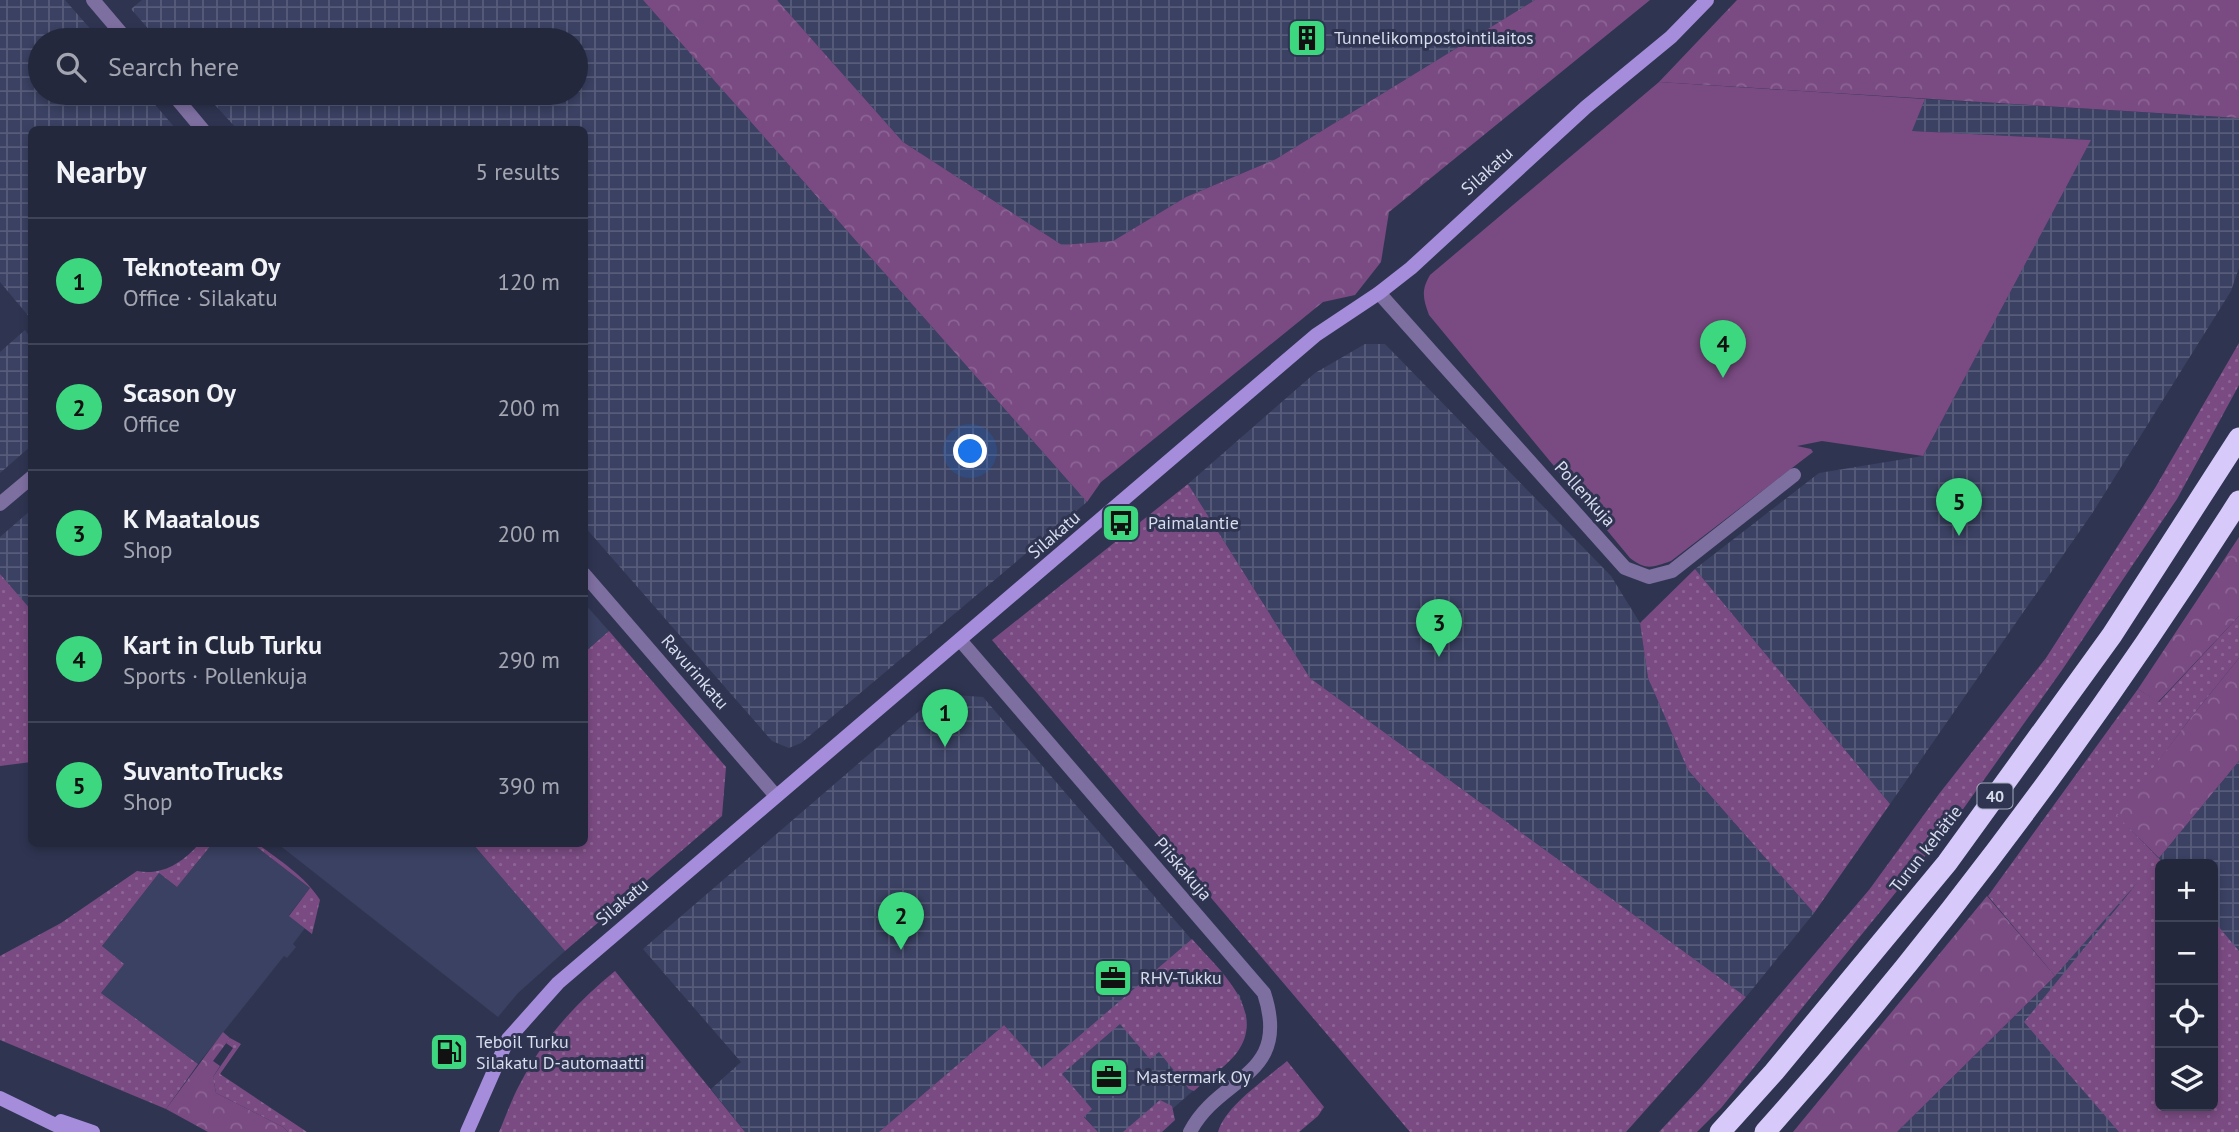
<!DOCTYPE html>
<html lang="en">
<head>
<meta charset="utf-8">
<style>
  :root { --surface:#23283d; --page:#2f3448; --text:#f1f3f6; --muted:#a3a6b0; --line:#404457; --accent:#3cd77e }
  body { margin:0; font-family:"PT Sans",sans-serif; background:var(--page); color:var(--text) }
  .controls { position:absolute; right:21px; bottom:21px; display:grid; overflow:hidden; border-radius:10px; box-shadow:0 4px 10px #0003 }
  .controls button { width:63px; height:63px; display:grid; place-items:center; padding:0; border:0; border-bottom:2px solid var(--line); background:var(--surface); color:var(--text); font:35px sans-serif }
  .you { position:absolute; left:971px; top:452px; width:24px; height:24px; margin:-18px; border:5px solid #fff; border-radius:50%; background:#1a73e8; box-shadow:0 0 0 10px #1a73e833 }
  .badge { display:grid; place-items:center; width:46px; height:46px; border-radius:50%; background:var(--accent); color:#111; font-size:23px; font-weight:700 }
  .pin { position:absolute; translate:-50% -58px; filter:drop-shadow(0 2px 4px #0008) }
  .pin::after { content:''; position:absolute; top:37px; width:24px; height:21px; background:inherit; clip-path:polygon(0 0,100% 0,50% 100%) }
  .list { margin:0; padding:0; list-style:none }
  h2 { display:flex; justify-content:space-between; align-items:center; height:91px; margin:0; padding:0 28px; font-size:30px }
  h2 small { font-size:23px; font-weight:400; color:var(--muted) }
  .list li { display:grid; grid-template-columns:46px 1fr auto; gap:21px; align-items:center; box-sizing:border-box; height:126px; padding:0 28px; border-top:2px solid var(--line) }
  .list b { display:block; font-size:26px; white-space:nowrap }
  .list p { margin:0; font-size:23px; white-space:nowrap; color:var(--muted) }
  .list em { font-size:23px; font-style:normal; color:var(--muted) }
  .icon { flex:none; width:38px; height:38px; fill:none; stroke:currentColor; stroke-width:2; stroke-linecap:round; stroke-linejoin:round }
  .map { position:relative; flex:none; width:2239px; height:1132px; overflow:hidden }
  .search { position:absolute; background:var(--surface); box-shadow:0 4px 10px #0003; left:28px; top:28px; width:560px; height:77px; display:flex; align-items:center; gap:18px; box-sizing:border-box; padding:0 24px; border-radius:38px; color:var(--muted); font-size:26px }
  .panel { position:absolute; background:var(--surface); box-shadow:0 4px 10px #0003; left:28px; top:126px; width:560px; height:721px; border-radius:10px }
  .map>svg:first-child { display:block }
  .built { fill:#3a4162 }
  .industrial { fill:url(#industrial-grid); fill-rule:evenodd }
  .grass { fill:url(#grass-dots) }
  .forest { fill:url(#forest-crowns) }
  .garden { fill:#7a4b82 }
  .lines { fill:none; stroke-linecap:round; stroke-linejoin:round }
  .street { stroke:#7e6fa1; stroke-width:14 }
  .secondary { stroke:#a68ddc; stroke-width:14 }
  .highway { stroke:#d7cafb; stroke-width:21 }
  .labels { text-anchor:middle; stroke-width:6; stroke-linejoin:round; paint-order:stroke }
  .shield { fill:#2f3551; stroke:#a5abbf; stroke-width:2 }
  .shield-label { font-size:16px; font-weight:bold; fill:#d8ddee }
  .poi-label { font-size:18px; fill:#d8ddee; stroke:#2f3551; text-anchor:start }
  .street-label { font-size:18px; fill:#d8ddee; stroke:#2f3551 }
</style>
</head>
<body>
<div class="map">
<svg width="2239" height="1132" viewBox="0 0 2239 1132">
  <defs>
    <pattern id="industrial-grid" width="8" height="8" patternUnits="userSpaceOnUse" patternTransform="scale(1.75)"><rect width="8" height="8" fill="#3a4162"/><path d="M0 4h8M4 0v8" fill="none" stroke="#565c79"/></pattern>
    <pattern id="grass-dots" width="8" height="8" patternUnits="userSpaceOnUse" patternTransform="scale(1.75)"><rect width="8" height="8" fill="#7a4b82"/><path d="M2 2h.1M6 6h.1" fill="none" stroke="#8c6494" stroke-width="1.8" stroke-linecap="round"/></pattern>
    <pattern id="forest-crowns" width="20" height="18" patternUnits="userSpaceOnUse" patternTransform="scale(1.75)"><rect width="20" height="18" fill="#7a4b82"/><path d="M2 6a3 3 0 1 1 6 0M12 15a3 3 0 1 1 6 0" fill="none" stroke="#8c6494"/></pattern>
  </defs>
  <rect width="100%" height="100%" fill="#2f3551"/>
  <path class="built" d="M584,603L609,631L585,652H584Z
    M212,844H253L310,888L289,915L305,928L293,944L296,947L287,958L284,956L198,1064L101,993L123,964L102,946L159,873L177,887Z
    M278,844H473L565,951L518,993L498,1017Z"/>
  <path class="industrial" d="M0,0H65L100,40H40V93H145L176,129L32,130L31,319L0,282Z
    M142,0H643L1087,502L801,743L789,748L772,741L585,527L584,130L237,129L204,93H576V40H158L131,9Z
    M777,0H1535L1276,159L1186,197L1113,241L1062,245L903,142Z
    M1925,99L2239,118V268L2231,291L2093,512L1890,804L1695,569L1819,473L1923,456L2090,140L1911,131Z
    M25,330L31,338V446L0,473V352Z
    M1365,344H1385L1611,576L1640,623L1648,678L1688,770L1814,913L1746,997L1310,678L1188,484L1315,373Z
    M31,510V611L0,574V537Z
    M939,694L983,697L1240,996L1246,1015L1247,1026L1241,1046L1235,1054L1146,1132H1098L1004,1025L879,1132H745L711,1089L741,1062L643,949Z
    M2239,761V1132H1897L2055,976L2159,858ZM2160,864H2213V1106H2160Z"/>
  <path class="grass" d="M2239,343V385L2177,499L2062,670L1961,812L1721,1108L1697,1132H1659L1701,1087L1869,890L1939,794L2046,658L2155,488Z
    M1188,484L1310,678L1746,997L1626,1132H1410L992,640Z
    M1695,569L1890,804L1814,913L1688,770L1648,678L1640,623Z
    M0,574L32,611L31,762L0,766Z
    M2239,616V658L2189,720L2118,816L2164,864H2160V1106H2213V920L2239,951V1132H2119L2024,1022L2138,882L2055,976L1988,896L2138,689L2159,702Z
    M609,631L726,767L722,816L565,951L473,844H584L585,652Z
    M199,844H212L177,887L159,873L102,946L124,964L101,993L198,1064L166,1109L0,1040V956L61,923L137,871C163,876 183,862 199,844Z
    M253,844H258C280,861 305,876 320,900L312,934L289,916L310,888Z
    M1192,939C1218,969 1270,1012 1235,1055C1224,1068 1207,1079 1194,1091L1189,1089L1159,1052L1150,1059L1120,1024L1062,1074L1092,1109L1084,1117L1098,1132H879L1004,1025L1042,1068Z
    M615,971L745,1132H499C506,1116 512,1098 521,1082C543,1039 577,1002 615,971Z
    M230,1038L241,1044L220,1074L307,1132H288L283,1127L216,1093L213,1077L233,1048L226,1043Z
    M1287,1061L1324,1107L1318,1116L1299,1132H1218C1225,1106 1266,1079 1287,1061Z
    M1160,1100L1172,1106L1175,1120L1162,1132H1123Z"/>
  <path class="forest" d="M643,0H777L903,142L1062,245L1113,241L1186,197L1276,159L1535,0H1650L1389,212L1381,262L1355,295L1323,302L1101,482L1087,502Z
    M1737,0H2239V118L1659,82Z
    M2239,537V616L2158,702L2138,689Z
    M2239,658V761L2159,858L2117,816L2189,720Z
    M1987,896L2055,976L1897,1132H1793Z
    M223,1032L230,1038L213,1061L220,1066L213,1077L216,1093L283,1127L288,1132H208L166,1109Z"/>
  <path class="garden" d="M1659,82L1925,99L1912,131L2091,140L1923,456L1822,441L1797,446L1811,449L1813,452L1671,561C1652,567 1647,571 1630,558L1429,315C1423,299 1421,290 1430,275Z"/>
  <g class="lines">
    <path class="street" d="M93,0L127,40
      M172,93L203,130
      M1379,293L1625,568L1649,577L1672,571L1794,475
      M0,504L32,477
      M584,574L776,796
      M960,640L1264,993C1292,1078 1219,1075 1190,1132"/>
    <path class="secondary" d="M0,1098L70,1132
      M61,1121L93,1132
      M467,1132L508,1039L558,983L1316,335L1379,293L1411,268L1586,107L1671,37L1707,0"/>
    <path class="highway" d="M1720,1132L1774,1072L1947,863L2112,635L2239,438
      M1765,1132C1940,936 2098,722 2239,501"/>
  </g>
  <defs>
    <g id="building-square" transform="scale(2.0125)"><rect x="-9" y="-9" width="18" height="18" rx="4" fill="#3cd77e" stroke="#2f3551"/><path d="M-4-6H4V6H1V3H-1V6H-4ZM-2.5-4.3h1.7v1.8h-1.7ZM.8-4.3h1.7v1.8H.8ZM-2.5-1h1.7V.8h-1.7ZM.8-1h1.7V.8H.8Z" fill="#111"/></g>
    <g id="bus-square" transform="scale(2.0125)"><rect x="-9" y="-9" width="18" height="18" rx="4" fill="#3cd77e" stroke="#2f3551"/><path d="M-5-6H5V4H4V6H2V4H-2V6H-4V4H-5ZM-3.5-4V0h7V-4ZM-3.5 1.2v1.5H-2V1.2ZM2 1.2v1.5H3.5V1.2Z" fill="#111"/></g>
    <g id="office-square" transform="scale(2.0125)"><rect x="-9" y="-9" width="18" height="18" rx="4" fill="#3cd77e" stroke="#2f3551"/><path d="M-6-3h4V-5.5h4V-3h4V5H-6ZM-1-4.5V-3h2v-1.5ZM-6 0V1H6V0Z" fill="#111"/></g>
    <g id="fuel-square" transform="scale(2.0125)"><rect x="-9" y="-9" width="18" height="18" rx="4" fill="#3cd77e" stroke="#2f3551"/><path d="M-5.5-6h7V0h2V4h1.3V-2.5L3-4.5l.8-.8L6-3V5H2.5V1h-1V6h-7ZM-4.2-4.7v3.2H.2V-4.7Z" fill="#111"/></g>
  </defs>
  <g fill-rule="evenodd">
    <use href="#building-square" x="1307" y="38"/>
    <use href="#bus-square" x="1121" y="523"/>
    <use href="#office-square" x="1113" y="978"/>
    <use href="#fuel-square" x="449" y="1052"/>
    <use href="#office-square" x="1109" y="1077"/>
  </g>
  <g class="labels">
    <rect class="shield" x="1977.5" y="783.5" width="35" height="25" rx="5"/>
    <g class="shield-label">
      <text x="1995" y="802">40</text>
    </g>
    <g class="poi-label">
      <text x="1334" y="44">Tunnelikompostointilaitos</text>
      <text x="1148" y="529">Paimalantie</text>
      <text x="1140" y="984">RHV-Tukku</text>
      <text x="476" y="1048">Teboil Turku<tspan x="476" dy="21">Silakatu D-automaatti</tspan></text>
      <text x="1136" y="1083">Mastermark Oy</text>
    </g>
    <g class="street-label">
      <text transform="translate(1487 171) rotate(-42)" y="6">Silakatu</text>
      <text transform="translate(1585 494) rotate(48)" y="6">Pollenkuja</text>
      <text transform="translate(1054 535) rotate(-41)" y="6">Silakatu</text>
      <text transform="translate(695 672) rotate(49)" y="6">Ravurinkatu</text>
      <text transform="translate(1926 849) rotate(-52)" y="6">Turun kehätie</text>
      <text transform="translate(1183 869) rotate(49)" y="6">Piiskakuja</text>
      <text transform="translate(622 902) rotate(-40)" y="6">Silakatu</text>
    </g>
  </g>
</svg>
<div class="controls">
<button>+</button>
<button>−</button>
<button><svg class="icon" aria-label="locate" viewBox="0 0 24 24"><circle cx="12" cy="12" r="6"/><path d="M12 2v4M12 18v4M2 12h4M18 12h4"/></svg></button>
<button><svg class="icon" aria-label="layers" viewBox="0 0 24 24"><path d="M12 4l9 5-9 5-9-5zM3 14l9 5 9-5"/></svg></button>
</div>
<div class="you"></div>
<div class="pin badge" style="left:945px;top:747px">1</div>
<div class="pin badge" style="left:901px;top:950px">2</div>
<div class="pin badge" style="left:1439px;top:657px">3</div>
<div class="pin badge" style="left:1723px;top:378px">4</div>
<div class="pin badge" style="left:1959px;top:536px">5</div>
<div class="search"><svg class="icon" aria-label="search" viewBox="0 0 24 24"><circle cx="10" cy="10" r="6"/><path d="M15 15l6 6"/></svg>Search here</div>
<section class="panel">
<h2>Nearby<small>5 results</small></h2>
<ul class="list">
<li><span class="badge">1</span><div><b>Teknoteam Oy</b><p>Office · Silakatu</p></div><em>120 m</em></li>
<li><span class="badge">2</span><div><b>Scason Oy</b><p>Office</p></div><em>200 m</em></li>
<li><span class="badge">3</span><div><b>K Maatalous</b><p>Shop</p></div><em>200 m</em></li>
<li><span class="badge">4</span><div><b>Kart in Club Turku</b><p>Sports · Pollenkuja</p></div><em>290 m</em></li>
<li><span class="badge">5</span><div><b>SuvantoTrucks</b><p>Shop</p></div><em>390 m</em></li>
</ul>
</section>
</div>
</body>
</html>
